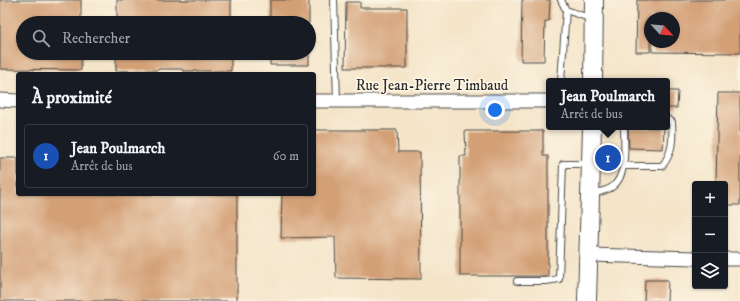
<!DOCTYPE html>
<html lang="fr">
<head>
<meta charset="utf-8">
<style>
  :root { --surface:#171b24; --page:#242831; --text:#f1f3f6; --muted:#9ea1a6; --line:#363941; --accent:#ea580c }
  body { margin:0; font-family:"IM FELL DW Pica",serif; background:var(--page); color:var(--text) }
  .controls { position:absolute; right:12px; bottom:12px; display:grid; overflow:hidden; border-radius:4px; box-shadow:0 1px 3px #0004 }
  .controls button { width:36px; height:36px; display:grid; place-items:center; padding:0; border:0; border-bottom:1px solid var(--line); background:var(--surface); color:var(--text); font:20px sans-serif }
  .compass { position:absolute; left:644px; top:12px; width:36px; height:36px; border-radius:50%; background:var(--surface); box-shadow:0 1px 3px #0004; rotate:116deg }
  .you { position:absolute; left:495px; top:110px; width:14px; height:14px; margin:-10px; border:3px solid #fff; border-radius:50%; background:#1a73e8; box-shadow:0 0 0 6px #1a73e833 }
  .badge { display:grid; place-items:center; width:26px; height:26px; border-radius:50%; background:var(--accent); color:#fff; font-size:13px; font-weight:700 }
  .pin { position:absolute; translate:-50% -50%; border:2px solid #fff; box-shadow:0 1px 4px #0006 }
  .popup { position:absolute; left:546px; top:78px; width:124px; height:52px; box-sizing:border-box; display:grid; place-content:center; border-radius:4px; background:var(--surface); filter:drop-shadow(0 1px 3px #0005); font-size:13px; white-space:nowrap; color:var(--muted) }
  .popup b { font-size:15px; color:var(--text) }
  .popup::after { content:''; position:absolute; left:50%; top:100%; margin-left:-8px; border:8px solid transparent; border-top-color:var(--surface) }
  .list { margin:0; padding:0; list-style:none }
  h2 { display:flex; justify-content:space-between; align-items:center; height:52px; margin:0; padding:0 16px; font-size:17px }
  h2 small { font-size:13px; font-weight:400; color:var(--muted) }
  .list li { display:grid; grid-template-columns:26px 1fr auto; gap:12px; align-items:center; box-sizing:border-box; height:64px; margin:0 8px 8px; padding:0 8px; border:1px solid var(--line); border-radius:4px }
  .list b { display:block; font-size:15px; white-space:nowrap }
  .list p { margin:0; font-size:13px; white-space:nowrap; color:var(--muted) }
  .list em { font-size:13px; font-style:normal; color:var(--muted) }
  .icon { flex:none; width:22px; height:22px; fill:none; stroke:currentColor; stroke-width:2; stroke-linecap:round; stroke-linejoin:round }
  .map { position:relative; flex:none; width:740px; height:301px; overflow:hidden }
  .search { position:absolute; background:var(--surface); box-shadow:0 1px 3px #0004; left:16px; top:16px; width:300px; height:44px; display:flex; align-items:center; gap:10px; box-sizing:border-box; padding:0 14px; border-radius:22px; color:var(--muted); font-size:15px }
  .panel { position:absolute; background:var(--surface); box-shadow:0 1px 3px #0004; left:16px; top:72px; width:300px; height:124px; border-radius:4px }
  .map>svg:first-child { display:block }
  .building { fill:#d39f75 }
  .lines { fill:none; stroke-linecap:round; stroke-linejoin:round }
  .service-casing { stroke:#494743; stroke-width:8 }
  .minor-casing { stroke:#494743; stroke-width:15 }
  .secondary-casing { stroke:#494743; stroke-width:20 }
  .service { stroke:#fff; stroke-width:6 }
  .minor { stroke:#fff; stroke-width:13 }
  .secondary { stroke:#fff; stroke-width:18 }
  .labels { text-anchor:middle; stroke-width:3.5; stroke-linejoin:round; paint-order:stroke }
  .street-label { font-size:15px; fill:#2b2b2b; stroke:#fcf5e5 }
</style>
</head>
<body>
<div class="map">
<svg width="740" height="301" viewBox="0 0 740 301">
  <rect width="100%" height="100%" fill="#fcf5e5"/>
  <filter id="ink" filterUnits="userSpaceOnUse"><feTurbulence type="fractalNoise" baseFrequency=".025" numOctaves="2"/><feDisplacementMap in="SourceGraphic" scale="8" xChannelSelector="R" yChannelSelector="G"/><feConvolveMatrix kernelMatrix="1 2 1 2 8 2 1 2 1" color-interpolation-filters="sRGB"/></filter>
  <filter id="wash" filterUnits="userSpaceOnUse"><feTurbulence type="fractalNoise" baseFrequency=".012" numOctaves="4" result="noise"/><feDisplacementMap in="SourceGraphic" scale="16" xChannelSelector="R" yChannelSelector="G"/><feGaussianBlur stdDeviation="0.9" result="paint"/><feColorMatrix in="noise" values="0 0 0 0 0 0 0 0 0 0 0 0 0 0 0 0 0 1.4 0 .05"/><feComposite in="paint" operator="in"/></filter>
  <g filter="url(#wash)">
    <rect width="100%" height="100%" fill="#f4e4c8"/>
    <g id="blocks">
      <path class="building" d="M0,0H81V23H23V53H81V70L0,69Z
        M117,0H231V23H117Z
        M270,0H309V23H270Z
        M522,0H550L549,21H545L544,61H521Z
        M637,0H740V53L652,52V42H674V18H650V52H636Z
        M346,2H360V8H407V68H345Z
        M116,53H231V71H183L182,69H159L158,70L116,71Z
        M270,53H309V65H270Z
        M667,91H678L677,108H667Z
        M718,93H740V205H725V184H716Z
        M628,127L664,128L663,149L629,148Z
        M314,130H397L398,152H420L421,279L336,278L335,237L281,238L282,194H314Z
        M465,131H543V156H548V276H460V156H466Z
        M0,158H18V194H237V301H0Z
        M645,280H668L667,301H644Z"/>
    </g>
  </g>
  <g filter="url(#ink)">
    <use href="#blocks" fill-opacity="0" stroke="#494743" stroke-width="1"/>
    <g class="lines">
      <g class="service-casing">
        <path id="service" d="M334,0L337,101
          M561,0L566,10L592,19
          M561,81L566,10
          M623,166H662C673,153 673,138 672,122L667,119
          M591,195C597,192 607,191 612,187C628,176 624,145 624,127
          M517,281H546L559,279L563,164H590"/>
      </g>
      <g class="minor-casing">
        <path id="minor" d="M0,100L18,101
          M314,101H549
          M588,255L695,258
          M725,259H740"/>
      </g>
      <g class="secondary-casing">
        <path id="secondary" d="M593,81L594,0
          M587,301L592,127"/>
      </g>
      <use href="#service" class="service"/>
      <use href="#minor" class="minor"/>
      <use href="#secondary" class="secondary"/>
    </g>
  </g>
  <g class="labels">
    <g class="street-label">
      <text x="432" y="90">Rue Jean-Pierre Timbaud</text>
    </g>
  </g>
</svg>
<div class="controls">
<button>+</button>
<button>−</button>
<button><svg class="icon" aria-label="layers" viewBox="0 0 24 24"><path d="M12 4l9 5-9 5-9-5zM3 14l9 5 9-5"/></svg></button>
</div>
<svg class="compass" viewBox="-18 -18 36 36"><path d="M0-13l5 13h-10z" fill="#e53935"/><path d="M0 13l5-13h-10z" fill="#9ea1a6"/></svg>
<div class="you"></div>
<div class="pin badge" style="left:608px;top:158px;background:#1a4fb4">1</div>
<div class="popup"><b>Jean Poulmarch</b>Arrêt de bus</div>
<div class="search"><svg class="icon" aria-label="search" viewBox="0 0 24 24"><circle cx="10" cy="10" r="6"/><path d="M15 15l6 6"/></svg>Rechercher</div>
<section class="panel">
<h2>À proximité<small></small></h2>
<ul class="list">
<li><span class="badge" style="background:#1a4fb4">1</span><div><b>Jean Poulmarch</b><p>Arrêt de bus</p></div><em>60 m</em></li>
</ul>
</section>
</div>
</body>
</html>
